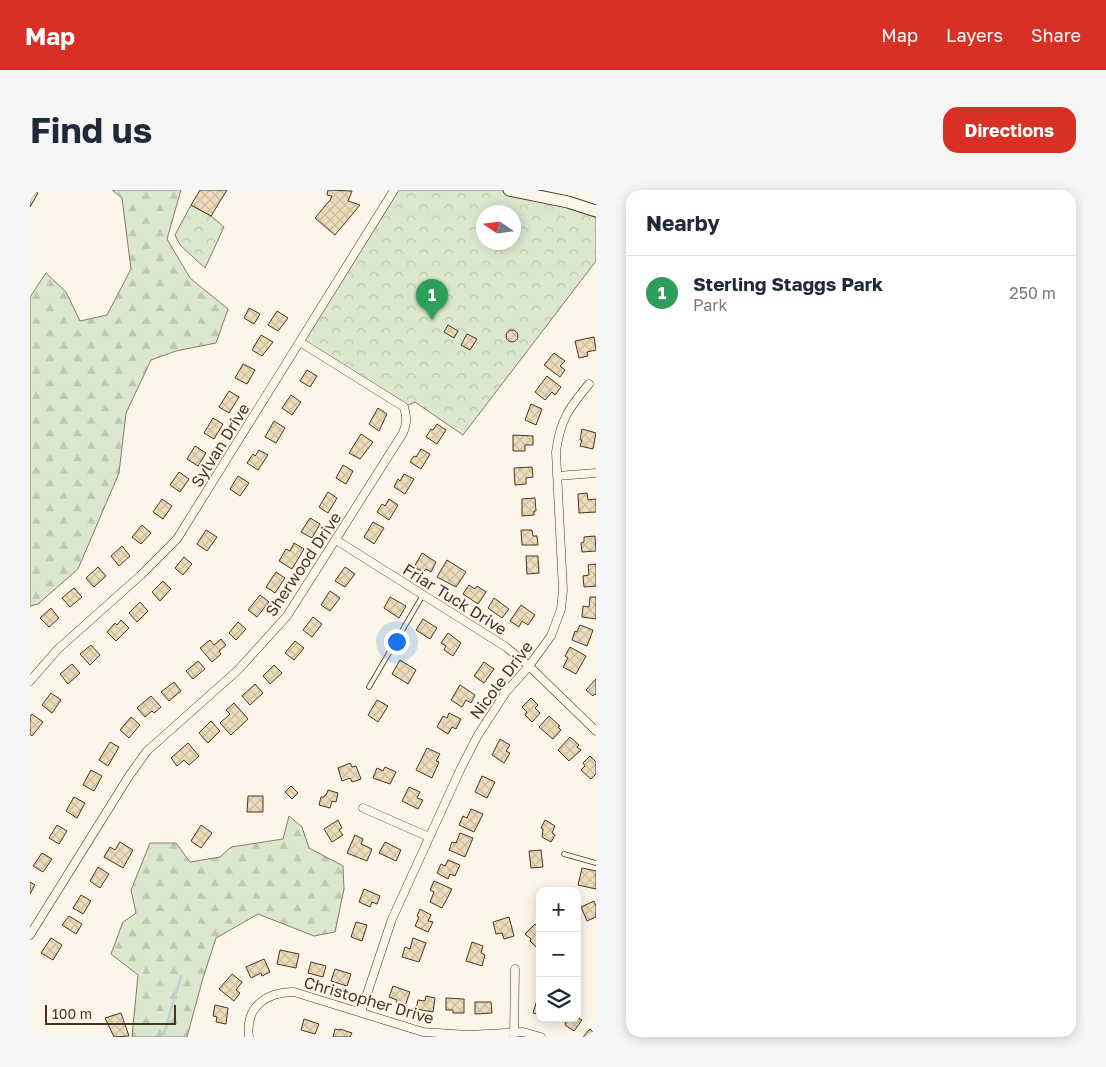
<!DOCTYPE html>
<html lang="en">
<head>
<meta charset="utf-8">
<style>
  :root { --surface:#fff; --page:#f6f6f7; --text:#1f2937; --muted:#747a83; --line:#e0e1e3; --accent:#d93025 }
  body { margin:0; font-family:"Golos Text",sans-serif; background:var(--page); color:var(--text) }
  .controls { position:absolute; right:15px; bottom:15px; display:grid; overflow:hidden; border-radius:10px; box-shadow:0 2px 12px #0003 }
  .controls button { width:45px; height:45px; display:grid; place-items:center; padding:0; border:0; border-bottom:1px solid var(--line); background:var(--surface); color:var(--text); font:25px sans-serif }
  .compass { position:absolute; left:446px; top:15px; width:45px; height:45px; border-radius:50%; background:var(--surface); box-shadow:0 2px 12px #0003; rotate:283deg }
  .scale { position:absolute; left:15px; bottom:12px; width:131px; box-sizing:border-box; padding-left:5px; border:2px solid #4a3520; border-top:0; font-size:14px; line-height:18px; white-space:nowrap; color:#4a3520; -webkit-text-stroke:4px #fbf6e9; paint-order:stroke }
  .you { position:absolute; left:366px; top:451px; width:18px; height:18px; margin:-12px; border:4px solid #fff; border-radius:50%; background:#1a73e8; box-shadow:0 0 0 8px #1a73e833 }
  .badge { display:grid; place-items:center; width:32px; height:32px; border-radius:50%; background:var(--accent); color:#fff; font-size:16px; font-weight:700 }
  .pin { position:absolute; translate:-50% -41px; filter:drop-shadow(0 1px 2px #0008) }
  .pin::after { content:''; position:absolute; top:26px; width:18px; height:15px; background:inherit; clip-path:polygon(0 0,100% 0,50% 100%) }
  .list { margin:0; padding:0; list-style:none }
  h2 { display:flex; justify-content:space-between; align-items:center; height:65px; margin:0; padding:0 20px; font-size:21px }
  h2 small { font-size:16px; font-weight:400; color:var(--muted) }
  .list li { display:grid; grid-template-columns:32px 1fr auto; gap:15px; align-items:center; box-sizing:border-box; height:75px; padding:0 20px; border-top:1px solid var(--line) }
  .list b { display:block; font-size:19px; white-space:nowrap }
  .list p { margin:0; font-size:16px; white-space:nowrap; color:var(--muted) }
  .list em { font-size:16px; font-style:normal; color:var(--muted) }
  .icon { flex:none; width:28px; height:28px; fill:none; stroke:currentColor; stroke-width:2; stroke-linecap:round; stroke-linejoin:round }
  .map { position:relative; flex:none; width:566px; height:847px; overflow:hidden; border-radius:15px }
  header { display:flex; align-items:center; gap:30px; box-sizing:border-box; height:70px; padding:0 25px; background:var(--accent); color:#fff }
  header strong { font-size:24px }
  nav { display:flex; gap:28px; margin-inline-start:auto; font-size:18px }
  .intro { display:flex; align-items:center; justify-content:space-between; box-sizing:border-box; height:120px; padding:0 30px }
  h1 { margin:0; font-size:35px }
  .button { padding:12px 22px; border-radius:15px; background:var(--accent); color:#fff; font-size:18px; font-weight:700 }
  main { display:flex; gap:30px; padding:0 30px }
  aside { flex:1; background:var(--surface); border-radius:15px; box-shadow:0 2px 12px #0003 }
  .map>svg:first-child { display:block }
  .forest { fill:url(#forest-firs); stroke:#887966 }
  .park { fill:url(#park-crowns); stroke:#887966; fill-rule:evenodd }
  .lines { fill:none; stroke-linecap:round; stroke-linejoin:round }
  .stream { stroke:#c9cecd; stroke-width:2.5 }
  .building { fill:url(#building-cross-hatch); stroke:#4a3520 }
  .lane-casing { stroke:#4a3520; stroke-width:5.5 }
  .street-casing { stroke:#4a3520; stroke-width:9 }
  .secondary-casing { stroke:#4a3520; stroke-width:13 }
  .lane { stroke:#fbf6e9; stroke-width:4 }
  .street { stroke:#fbf6e9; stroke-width:8 }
  .secondary { stroke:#fbf6e9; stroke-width:11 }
  .labels { text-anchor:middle; stroke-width:4; stroke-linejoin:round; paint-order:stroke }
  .street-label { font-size:16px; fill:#4a3520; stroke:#fbf6e9 }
</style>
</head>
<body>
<header>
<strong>Map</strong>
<nav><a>Map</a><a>Layers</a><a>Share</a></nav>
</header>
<div class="intro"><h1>Find us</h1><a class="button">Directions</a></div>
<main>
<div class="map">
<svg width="566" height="847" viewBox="0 0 566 847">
  <defs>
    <pattern id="forest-firs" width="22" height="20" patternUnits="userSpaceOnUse" patternTransform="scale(1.25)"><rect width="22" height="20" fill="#dce7d0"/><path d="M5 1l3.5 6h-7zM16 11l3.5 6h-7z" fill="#bec7b2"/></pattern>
    <pattern id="park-crowns" width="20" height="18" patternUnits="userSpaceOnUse" patternTransform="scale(1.25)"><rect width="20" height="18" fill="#dce7d0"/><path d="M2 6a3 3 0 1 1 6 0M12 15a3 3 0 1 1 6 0" fill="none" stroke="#bec7b2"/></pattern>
    <pattern id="building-cross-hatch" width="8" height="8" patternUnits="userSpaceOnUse" patternTransform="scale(1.25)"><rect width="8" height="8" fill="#ecdcbc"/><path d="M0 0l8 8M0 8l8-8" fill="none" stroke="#ccbda1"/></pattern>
  </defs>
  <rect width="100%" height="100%" fill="#fbf6e9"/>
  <path class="forest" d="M82,0H151L137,49L160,88L198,119L186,153L146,161L121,170L96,223L89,283L48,379L8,414L0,416V107L16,83L36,102L50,131L77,125L101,79L92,8Z
    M259,626L272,637L279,658L313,676L314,699L305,742L284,746L228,724L186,748L173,788L157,847H102L108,785L81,764L93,732L106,723L101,700L120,653H146L160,672L190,667L201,657L253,649Z"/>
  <path class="park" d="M364,0H479L566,21V71L433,245L385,212L374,217L270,152ZM453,22H483V52H453Z
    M161,15L181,26L194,37L175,78L150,55L145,45Z"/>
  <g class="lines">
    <path class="stream" d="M133,847L151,786"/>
  </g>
  <path class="building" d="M0,0L8,3L0,17Z
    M170,0H197L181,26L161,15Z
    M298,0L322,1L318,11L330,15L305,45L285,28L300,10L302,6L297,5Z
    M219,118L230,124L224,134L214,128Z
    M247,121L258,128L248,141L238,135Z
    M418,135L428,141L424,148L414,142Z
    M476 146a6 6 0 1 1 12 0a6 6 0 1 1-12 0Z
    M437,144L447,149L440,160L431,155Z
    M231,145L243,152L232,166L222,160Z
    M564,147L566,160L557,162L558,166L549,168L545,151Z
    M524,163L535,171L530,176L535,180L530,187L514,175Z
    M213,174L225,180L217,194L205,188Z
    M277,180L287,186L280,197L270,191Z
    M517,186L531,197L525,205L522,202L515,210L505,202Z
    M199,201L209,207L199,223L189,217Z
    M261,205L271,212L262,225L252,218Z
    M501,214L512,219L506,235L495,230Z
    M348,218L357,224L349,241L339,234Z
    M183,228L193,234L184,249L174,243Z
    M244,231L255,238L246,253L235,247Z
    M407,234L416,240L407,254L396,247L401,239L403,240Z
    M552,239L566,243L563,259L550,256L552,250H550Z
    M331,244L343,252L330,269L319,263Z
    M483,245L503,246V255H495V261H483Z
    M165,256L176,263L168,276L157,269Z
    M391,259L400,264L391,279L380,272L384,266L386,267Z
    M229,260L238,265L228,280L217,273L223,264L225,266Z
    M313,275L323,281L316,294L306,288Z
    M502,277L503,287L496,288V294L485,295L484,278Z
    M149,282L159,289L150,302L140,295Z
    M374,284L384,289L375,304L364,297L368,289L370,291Z
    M208,286L219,293L210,306L200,299Z
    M298,302L307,308L298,323L289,317Z
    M557,303L558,310L566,309V322L549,323L548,304Z
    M505,308L506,321H504V325L492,326V309Z
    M132,309L142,316L133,329L123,322Z
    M359,309L368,315L359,330L347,322L352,314L355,316Z
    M280,328L290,334L282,348L271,342Z
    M343,332L354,338L344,354L334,347Z
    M112,335L121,343L111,354L102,347Z
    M176,340L187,347L177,361L167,354Z
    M491,340H502L503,346H507L508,355H492Z
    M565,346L566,361L552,362L551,353L554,352V347Z
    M264,353L274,359L262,379L249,371L256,359L260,361Z
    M92,356L100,366L89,376L81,366Z
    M392,363L406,372L401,382L396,379L393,382L384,377Z
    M496,366H508L509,383L497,384Z
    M154,367L162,374L153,385L145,378Z
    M417,370L436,382L426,397L407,387Z
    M566,374V396L554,397L553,386L559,385L558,375Z
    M68,377L76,386L64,397L56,388Z
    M315,377L325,384L315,397L305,391Z
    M246,382L255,388L245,403L236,397Z
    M133,391L141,399L130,411L122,402Z
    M439,395L445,399L447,396L456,402L448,414L433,404Z
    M44,398L52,407L40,417L32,408Z
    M300,401L310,408L300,421L291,415Z
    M230,405L239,412L227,427L218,420Z
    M360,407L376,416L369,428L354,418Z
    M560,407H566V429L552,427L553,416L559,417Z
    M464,408L479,419L472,428L458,418Z
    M110,412L118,421L107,432L99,423Z
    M491,415L505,425L498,435L492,431L489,437L480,431Z
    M21,418L29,428L19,437L10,428Z
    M283,427L292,434L282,447L273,440Z
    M393,429L407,438L400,449L386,440Z
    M91,430L99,438L86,451L77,442L85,433L87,435Z
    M208,432L216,439L206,450L199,443Z
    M550,435L563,440L557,456L542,450L545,441L547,442Z
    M418,443L431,453L423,466L414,460L416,456L411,453Z
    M191,449L196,455L189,461L191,464L182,472L170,458L180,450L184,455Z
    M265,451L274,458L264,470L255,463Z
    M61,455L70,465L60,475L50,464Z
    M540,457L556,466L546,484L533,477L538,468L535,466Z
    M370,470L386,480L378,494L362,484Z
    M168,471L175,479L163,489L156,481Z
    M454,472L464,479L454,493L444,486Z
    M42,474L50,483L38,494L30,484Z
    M244,475L252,483L240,494L233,486Z
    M566,489V505L565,504L563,506L556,500Z
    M144,492L151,501L139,511L131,502Z
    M225,494L233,503L220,515L212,506Z
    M430,495L445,505L441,513L436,510L432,517L421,510Z
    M21,503L31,510L22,523L12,515Z
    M121,506L131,517L124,523L122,521L115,527L107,518Z
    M501,508L508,515L505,518L510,523L502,532L495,525L497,522L492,517Z
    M347,510L358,516L348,532L338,525Z
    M204,513L218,529L201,545L190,533L200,524L196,520Z
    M419,523L431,529L426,539L422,537L418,544L407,537L413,526L417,528Z
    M2,524L13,532L2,546L0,544V527Z
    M519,526L530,536L528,537L531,540L523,549L509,537Z
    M101,527L110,535L99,548L90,540Z
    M181,531L190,541L178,553L169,543Z
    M540,547L549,555L547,557L551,560L539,571L528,560Z
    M470,549L480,555L476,561L480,563L474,573L462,565Z
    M80,552L89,557L78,576L69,570Z
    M158,553L169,566L159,575L154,570L147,576L141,568Z
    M397,558L410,564L406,571L409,572L402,588L386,580Z
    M560,566L566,572V584L561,589L551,580L555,576L553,573Z
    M320,573L322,577L326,576L331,589L322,592L320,588L312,591L308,578Z
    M355,577L366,582L360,594L343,588L347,578L353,581Z
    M61,580L72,586L64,601L53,595Z
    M452,586L465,592L457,608L445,602Z
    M261,596L268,603L262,609L255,602Z
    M379,597L390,602L387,608L393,610L388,619L372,611Z
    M298,600L308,603L306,612L302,611L300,618L289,615L291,607H294L295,605H296Z
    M218,606H233V622H217Z
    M44,607L55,613L47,628L36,621Z
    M441,619L453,624L444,642L429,635L433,626L437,628Z
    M308,630L312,638L309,640L313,645L302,652L294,639Z
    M515,630L525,636L522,643L525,645L521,652L512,647L513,639L511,638Z
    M27,635L37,641L29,654L19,648Z
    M171,635L182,643L171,658L161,651Z
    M430,643L443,648L435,667L419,660L422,652L426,653Z
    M325,645L333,649L331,654L342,659L337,671L317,663Z
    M90,652L103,660L93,678L74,667L80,657L85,660Z
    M355,652L371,660L366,671L349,663Z
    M511,660L513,677L501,678L499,661Z
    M12,663L22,669L13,682L3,676Z
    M418,670L430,675L425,686L420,684L418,689L407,683L411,674L415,676Z
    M68,677L79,684L70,698L60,691Z
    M552,678L566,681V699L548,695Z
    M404,691L422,699L412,718L400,712L404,702L400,700Z
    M0,692L5,695L0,704Z
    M334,699L350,706L347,714L342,712L340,717L329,712Z
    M51,705L61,711L53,724L43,718Z
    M564,711L566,716V727L557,731L551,717Z
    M390,719L401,725L398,731L403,732L398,742L385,736L389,727L387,726Z
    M39,726L52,734L46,744L32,735Z
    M479,727L484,746L474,749L472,743L466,744L463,732Z
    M326,732L337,735L332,751L321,747Z
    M505,734L510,738V755L507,758L500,751L501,749L495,744Z
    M21,748L32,755L23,770L11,763Z
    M383,748L396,753L389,772L372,767L375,757L380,759Z
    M442,752L453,756L451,763L455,765L452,776L436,771Z
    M250,760L269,764L266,778L247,774Z
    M234,769L240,782L232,786L231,783L221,788L216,777Z
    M281,772L296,776L293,787L278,783Z
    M305,779L321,784L317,796L301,791Z
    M202,784L212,792L206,800L210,803L204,811L189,799Z
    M363,796L380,802L375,816L366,812L367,810L359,807Z
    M396,806L405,808L403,822L386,819L388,810L395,811Z
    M416,808L434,809V823H423V820H416Z
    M507,810L510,811V825L503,823Z
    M445,812H461L462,823L445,824Z
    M185,815L198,818L196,834L186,832L187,827L183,826Z
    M91,823L99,846L84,847L75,828Z
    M547,827L552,830L544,841L535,835L536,833L530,829L547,828Z
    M274,829L289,834L285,844L271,840Z
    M305,839L310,840V839L322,843L320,847H303Z
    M560,839L566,845V847H553Z"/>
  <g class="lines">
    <g class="lane-casing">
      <path id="lane" d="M339,497L393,405
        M534,664L566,673"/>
    </g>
    <g class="street-casing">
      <path id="street" d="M527,286L566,283
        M306,350L476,457L499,476L566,541
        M0,491L28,459L111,385L147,349L364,0
        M333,618L399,647
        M0,745L99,586L117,561L208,480L257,426L373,243C377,233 377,228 374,217L270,152
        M331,822L362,729L431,578L448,545L476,502L499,476L521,446L531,419L533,400L526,262C530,230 539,218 559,194
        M484,845L485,779
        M219,847C215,817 236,802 264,802L393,842L438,845L493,842L511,847"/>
    </g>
    <g class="secondary-casing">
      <path id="secondary" d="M479,0L538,12L566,21"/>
    </g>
    <use href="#lane" class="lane"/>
    <use href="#street" class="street"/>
    <use href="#secondary" class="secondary"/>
  </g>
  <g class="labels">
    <g class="street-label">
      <text transform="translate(190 255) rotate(-58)" y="6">Sylvan Drive</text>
      <text transform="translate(273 374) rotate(-56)" y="6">Sherwood Drive</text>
      <text transform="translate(425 409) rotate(32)" y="6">Friar Tuck Drive</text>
      <text transform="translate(471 490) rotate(-53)" y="6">Nicole Drive</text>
      <text transform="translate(339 810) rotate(16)" y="6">Christopher Drive</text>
    </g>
  </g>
</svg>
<div class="controls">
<button>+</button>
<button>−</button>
<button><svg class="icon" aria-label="layers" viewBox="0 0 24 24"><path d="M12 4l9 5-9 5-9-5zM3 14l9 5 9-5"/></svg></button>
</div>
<svg class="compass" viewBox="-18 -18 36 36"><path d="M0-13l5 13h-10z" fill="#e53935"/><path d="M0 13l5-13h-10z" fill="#747a83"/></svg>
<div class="scale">100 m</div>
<div class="you"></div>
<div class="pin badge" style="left:402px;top:130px;background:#2e9e5b">1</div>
</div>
<aside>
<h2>Nearby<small></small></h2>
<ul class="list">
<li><span class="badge" style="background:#2e9e5b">1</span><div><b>Sterling Staggs Park</b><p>Park</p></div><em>250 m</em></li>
</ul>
</aside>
</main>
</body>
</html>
